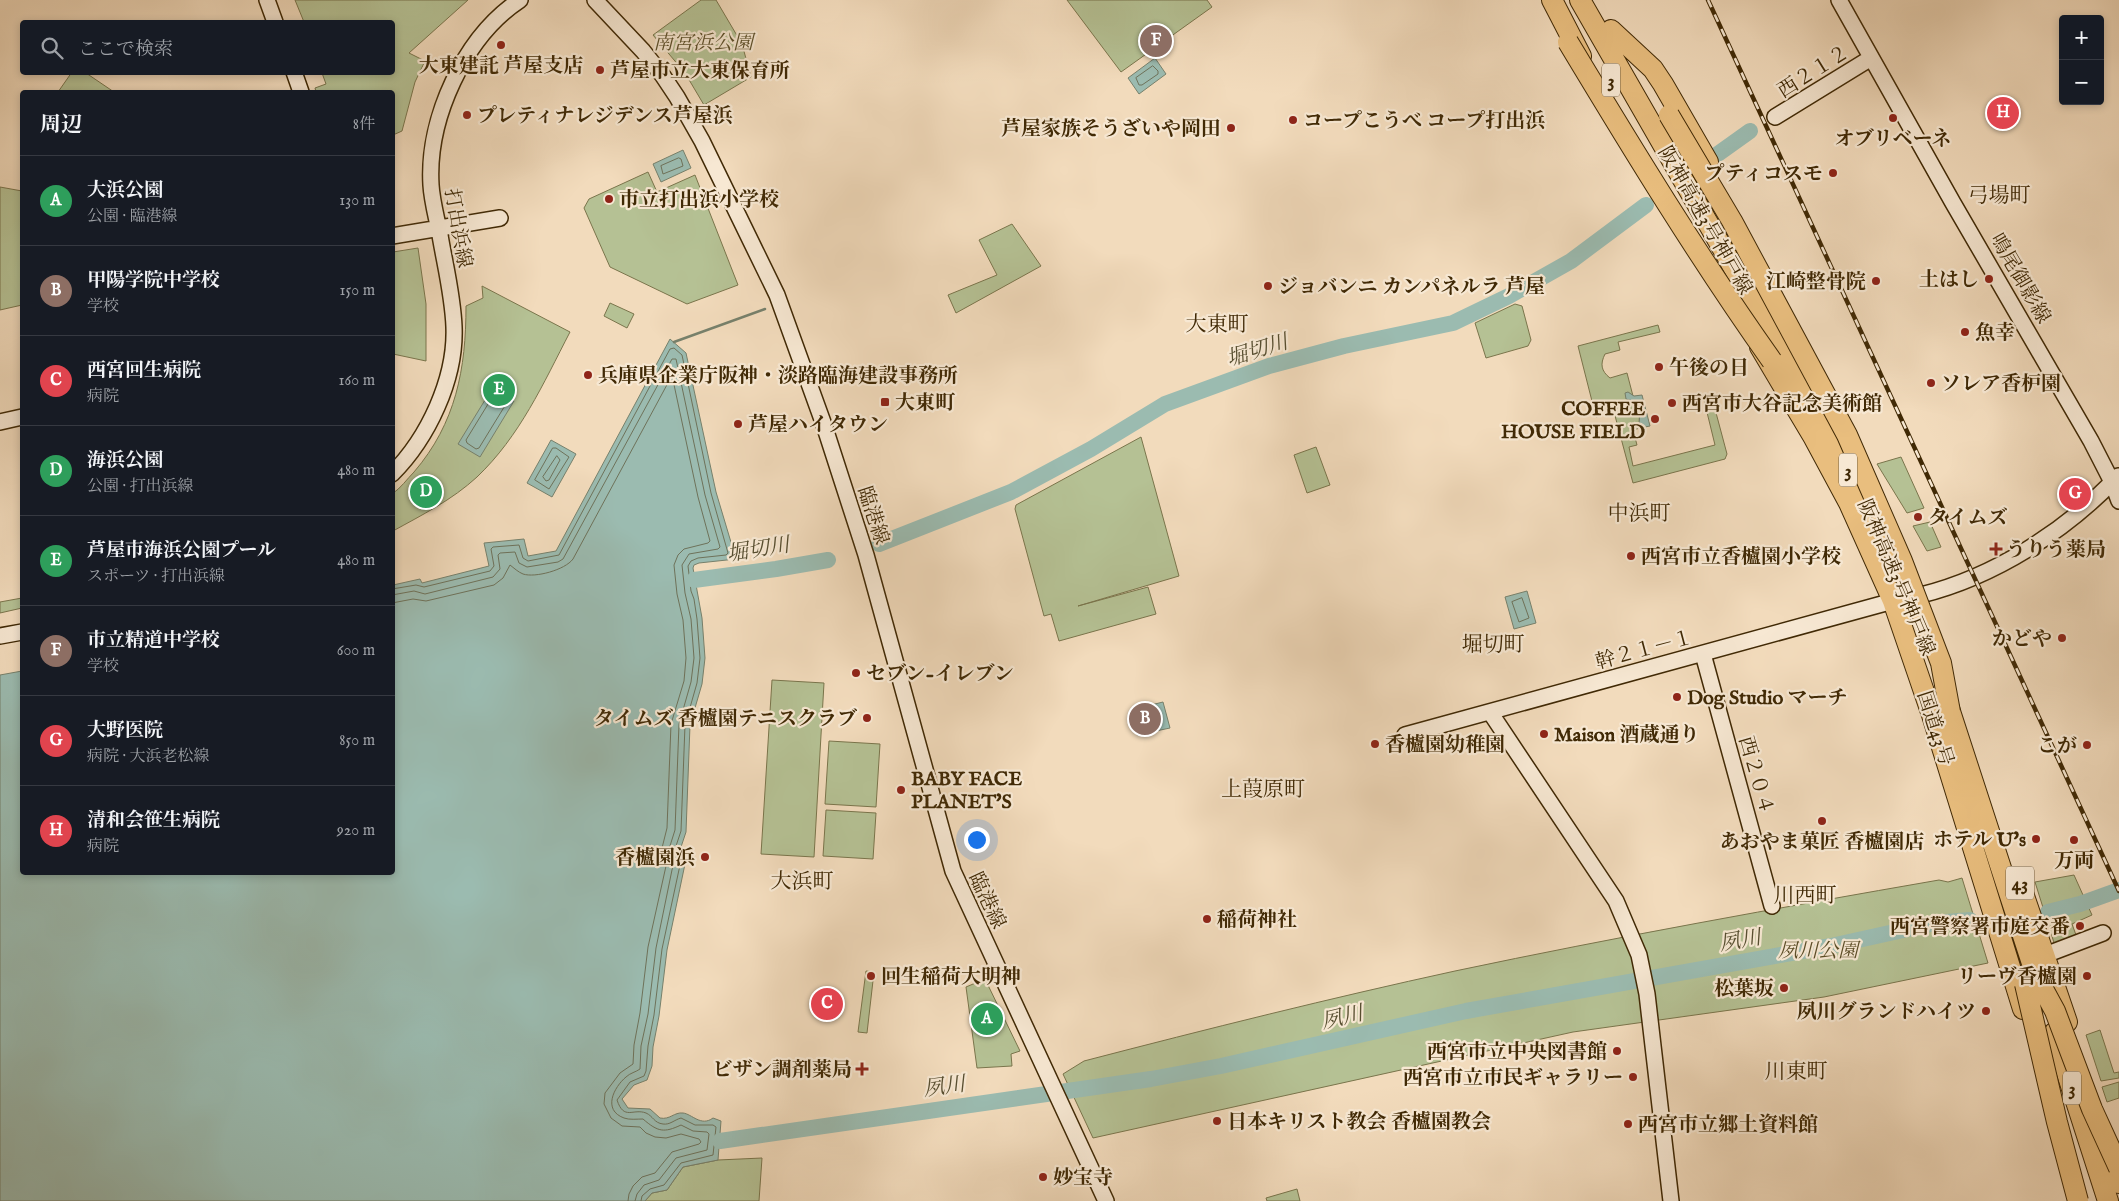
<!DOCTYPE html>
<html lang="ja">
<head>
<meta charset="utf-8">
<style>
  :root { --surface:#171b24; --page:#242831; --text:#f1f3f6; --muted:#9ea1a6; --line:#363941; --accent:#c59692 }
  body { margin:0; font-family:"IM FELL English","Noto Serif JP",serif; background:var(--page); color:var(--text) }
  .controls { position:absolute; right:15px; top:15px; display:grid; overflow:hidden; border-radius:5px; box-shadow:0 2px 8px #0003 }
  .controls button { width:45px; height:45px; display:grid; place-items:center; padding:0; border:0; border-bottom:1px solid var(--line); background:var(--surface); color:var(--text); font:25px sans-serif }
  .you { position:absolute; left:976px; top:839px; width:18px; height:18px; margin:-12px; border:4px solid #fff; border-radius:50%; background:#1a73e8; box-shadow:0 0 0 8px #1a73e833 }
  .badge { display:grid; place-items:center; width:32px; height:32px; border-radius:50%; background:var(--accent); color:#fff; font-size:16px; font-weight:700 }
  .pin { position:absolute; translate:-50% -50%; border:2px solid #fff; box-shadow:0 1px 5px #0006 }
  .list { margin:0; padding:0; list-style:none }
  h2 { display:flex; justify-content:space-between; align-items:center; height:65px; margin:0; padding:0 20px; font-size:21px }
  h2 small { font-size:16px; font-weight:400; color:var(--muted) }
  .list li { display:grid; grid-template-columns:32px 1fr auto; gap:15px; align-items:center; box-sizing:border-box; height:90px; padding:0 20px; border-top:1px solid var(--line) }
  .list b { display:block; font-size:19px; white-space:nowrap }
  .list p { margin:0; font-size:16px; white-space:nowrap; color:var(--muted) }
  .list em { font-size:16px; font-style:normal; color:var(--muted) }
  .icon { flex:none; width:28px; height:28px; fill:none; stroke:currentColor; stroke-width:2; stroke-linecap:round; stroke-linejoin:round }
  .map { position:relative; flex:none; width:2119px; height:1201px; overflow:hidden }
  .search { position:absolute; background:var(--surface); box-shadow:0 2px 8px #0003; left:20px; top:20px; width:375px; height:55px; display:flex; align-items:center; gap:12px; box-sizing:border-box; padding:0 18px; border-radius:5px; color:var(--muted); font-size:19px }
  .panel { position:absolute; background:var(--surface); box-shadow:0 2px 8px #0003; left:20px; top:90px; width:375px; height:785px; border-radius:5px }
  .map>svg:first-child { display:block }
  .green { fill:#b5c194; stroke:#7a754c }
  .water { fill:#9bbbb0; stroke:#77816c }
  .lines { fill:none; stroke-linecap:round; stroke-linejoin:round }
  .shore { stroke:#6e725a; stroke-width:1 }
  .stream { stroke:#77816c; stroke-width:2.5 }
  .river { stroke:#9bbbb0; stroke-width:16 }
  .secondary-casing { stroke:#402905; stroke-width:18 }
  .highway-casing { stroke:#402905; stroke-width:22 }
  .secondary { stroke:#f7e8d3; stroke-width:15 }
  .highway { stroke:#e9be7e; stroke-width:20 }
  .rail-casing { stroke:#402905; stroke-width:4.5 }
  .rail { stroke:#f7e8d3; stroke-width:2.5; stroke-dasharray:8; stroke-linecap:butt }
  .highway-bridge-casing { stroke:#402905; stroke-width:22; stroke-linecap:butt }
  .highway-bridge { stroke:#e9be7e; stroke-width:20 }
  .poi-dot { fill:#8f2418; stroke:#f7e8d3; stroke-width:2 }
  .labels { text-anchor:middle; stroke-width:4.5; stroke-linejoin:round; paint-order:stroke }
  .shield { fill:#f7e8d3; stroke:#776243; stroke-width:1 }
  .shield-label { font-size:19px; font-weight:bold; fill:#402905 }
  .park-label { font-size:20px; font-style:italic; fill:#5d4f29; stroke:#f7e8d3 }
  .poi-label { font-size:20px; font-weight:bold; fill:#402905; stroke:#f7e8d3; text-anchor:start }
  .street-label { font-size:20px; fill:#402905; stroke:#f7e8d3 }
  .neighbourhood-label { font-size:21px; fill:#402905; stroke:#f7e8d3 }
  .water-label { font-size:21px; font-style:italic; fill:#574e30; stroke:#f7e8d3 }
</style>
</head>
<body>
<div class="map">
<svg width="2119" height="1201" viewBox="0 0 2119 1201">
  <rect width="100%" height="100%" fill="#f2dbbc"/>
  <filter id="stains"><feTurbulence type="fractalNoise" baseFrequency=".004" numOctaves="4"/><feColorMatrix values="0 0 0 0 .2 0 0 0 0 .09 0 0 0 0 .02 0 0 0 .5 -.17"/></filter>
  <radialGradient id="worn" r=".72"><stop offset=".6" stop-color="#630" stop-opacity="0"/><stop offset="1" stop-color="#630" stop-opacity=".3"/></radialGradient>
  <path class="green" d="M295,0H468L409,53L425,61L415,82L402,131L393,135L392,92H316L315,88L326,84L322,73L392,72V22H304Z
    M701,0H716L742,44L751,77L704,105L685,73L653,35Z
    M1067,0H1207L1212,7L1121,72Z
    M72,72L86,73L114,92H58Z
    M648,172L657,192L695,175L738,285L687,304L610,267L584,208L589,199Z
    M0,187L22,191V305L0,310Z
    M1012,224L1041,266L956,313L948,295L997,275L979,240Z
    M418,248L426,304V361L393,354V252Z
    M482,286L570,332C543,384 520,436 477,477C452,500 422,515 393,531L392,494C401,488 407,479 414,472C456,423 466,369 466,306L483,298Z
    M610,303L634,314L627,328L604,316Z
    M1515,304L1522,306L1531,340L1528,346L1486,358L1475,323Z
    M1658,325L1660,332L1618,342L1620,350L1605,354C1600,364 1601,371 1610,378L1627,373L1633,396L1629,393V401L1639,403C1641,412 1638,419 1640,428L1633,430L1637,445L1629,447L1633,466L1715,445L1703,396L1711,394L1727,454L1725,459L1633,483L1614,412L1596,417L1578,346Z
    M1141,437L1179,576L1078,606L1148,587L1156,614L1059,641L1051,614L1044,616L1015,509L1016,505Z
    M1316,447L1330,485L1307,493L1294,455Z
    M1901,457L1924,508L1907,513L1877,464Z
    M1930,522L1941,547L1927,551L1913,526Z
    M22,598V608L0,613V602Z
    M772,680L824,683L814,857L761,854Z
    M829,741L880,744L876,807L825,804Z
    M826,810L876,813L873,859L823,856Z
    M2074,875L2092,915L2072,924L2076,935L2055,946L2035,882Z
    M1962,878L1988,963L1824,997L1573,1032L1093,1138L1063,1074L1084,1061C1207,1029 1331,998 1455,971C1616,937 1778,908 1939,880L1948,882Z
    M866,971L874,972L867,1033L858,1032Z
    M985,979L1020,1051L1011,1054L1012,1066L977,1068L966,987Z
    M2100,1030L2114,1073L2119,1072V1078L2101,1081L2086,1035Z
    M2119,1082V1098L2107,1102L2102,1087Z
    M762,1158L759,1201H645L652,1193L667,1190L683,1167L718,1160Z
    M1297,1189L1300,1201H1267L1266,1198Z"/>
  <path class="water" d="M1155,58L1166,74L1139,94L1128,78Z
    M683,150L691,168L661,182L653,164Z
    M670,339L686,353L716,492L736,559L699,563L694,565L693,568L702,618L705,658L702,684L690,725L686,832L680,850L685,864L667,950L659,1016L653,1047L652,1066L647,1080L634,1085L622,1099L628,1108L650,1109L660,1118C670,1120 674,1112 683,1113C692,1114 701,1127 713,1118L721,1121L718,1160L683,1167L667,1190L652,1193L645,1201H0V675L22,671V872H392L393,585L420,579L422,583L489,566L484,543L524,539L528,556L556,551Z
    M493,387L514,401L480,457L458,444Z
    M1628,392L1634,396L1642,395L1650,426L1640,428C1638,419 1641,412 1639,403L1626,399L1625,393Z
    M551,440L576,454L552,497L527,483Z
    M1527,591L1536,623L1514,629L1505,597Z
    M1163,702L1170,728L1137,735L1131,710Z"/>
  <g class="lines">
    <path class="shore" d="M1153,66L1158,71V74L1142,85H1139L1136,78Z
      M679,158L681,159L683,166L663,174L661,166Z
      M496,395L506,401V404L479,448L476,449L467,443L466,440L493,396Z
      M553,448H556L569,457L549,489L535,480Z
      M557,456L560,460L549,480L546,481L543,477Z
      M392,589L416,585L424,587L490,571L494,566L491,549L493,547L519,545L523,558L528,561L559,555L670,349L674,348L682,355L711,493L728,553L726,555L698,558L691,561L688,566L691,591L694,599L697,619L700,658L697,683L685,725L681,831L675,849L680,865L662,949L654,1015L648,1046L646,1071L644,1076L630,1082L617,1100C624,1121 633,1108 646,1113C653,1116 654,1123 663,1124C670,1125 674,1120 681,1118L695,1125H713L716,1127L713,1155L681,1163L664,1185L650,1189L642,1196L641,1201
      M392,595L414,591L425,594L493,577L500,569L498,555L500,553L515,552L519,563L527,567L558,562L563,559L672,359H676L705,495L720,547L718,549L689,554L682,565L685,593L691,619L694,658L691,682L679,724L675,830L669,849L673,865L656,948L648,1014L641,1046L640,1069C636,1072 630,1073 626,1077C614,1087 602,1110 624,1118C629,1120 637,1119 643,1119C658,1132 664,1133 681,1125L693,1131L707,1132L709,1134L707,1150L676,1158L659,1180L644,1185L637,1194L635,1201
      M1522,598L1529,618L1519,622L1512,602Z
      M392,603L413,599L426,601L494,585L503,578L510,565C514,568 518,572 523,574C535,578 565,570 573,559L669,381L673,380L698,497L710,541L708,543L684,549L678,555L674,565L677,594L683,620L686,658L684,681L671,724L667,828L662,848L666,866L648,947L640,1013L634,1045L633,1064L620,1073L605,1093L604,1104L611,1118L622,1126L640,1127L646,1133L655,1137L666,1138L681,1134L699,1139L701,1142L699,1144L672,1152L655,1173L642,1177L633,1186L629,1194L628,1201
      M1159,709L1162,724L1141,728L1138,713Z"/>
    <path class="stream" d="M674,342L765,309"/>
    <path class="river" d="M1715,156L1750,131
      M879,544L1011,492L1091,449L1165,404L1269,366L1344,346L1453,323L1509,296L1571,261L1646,205
      M694,580L776,569L828,560
      M2048,912L2080,904L2119,890
      M720,1141L1151,1079L1221,1066L1466,1011L1831,946L1935,923L1970,920"/>
    <g class="secondary-casing">
      <path id="secondary" d="M267,0L275,22
        M595,0L643,51L663,76L677,97L702,141L777,295L824,425L866,555L953,871L1106,1201
        M1839,0L1953,203L2091,441L2112,482L2119,501
        M294,72L301,92
        M1775,117L1871,58
        M392,236L500,218
        M0,422L22,417
        M392,474C428,438 456,379 454,327C453,298 446,269 441,241C438,222 432,203 431,185C427,119 464,37 520,0
        M1921,595C1994,577 2066,531 2118,476
        M0,636L22,632
        M1703,654L1772,906
        M1490,712L1616,901L1639,955L1647,994L1671,1201
        M1405,735L1893,601
        M2053,952L2103,933"/>
    </g>
    <g class="highway-casing">
      <path id="highway" d="M1552,0L1581,56
        M1580,0L1825,427L1878,530
        M1611,30L1653,69L1663,84L1708,162
        M1760,347L1814,438L1849,503L1893,601L1932,715L2023,1009
        M1945,696L2041,991
        M2023,893L2067,1022
        M2054,1033L2108,1201
        M2110,1151L2119,1183"/>
    </g>
    <use href="#secondary" class="secondary"/>
    <use href="#highway" class="highway"/>
    <g class="rail-casing">
      <path id="rail" d="M1708,0L2119,891"/>
    </g>
    <use href="#rail" class="rail"/>
    <g class="highway-bridge-casing">
      <path id="highway-bridge" d="M1568,42C1633,150 1699,258 1772,361
        M1669,115L1732,221L1847,435L1902,561L1941,663L1950,712
        M2036,976L2055,1011L2092,1109L2119,1168
        M2025,984L2057,1122L2078,1201"/>
    </g>
    <use href="#highway-bridge" class="highway-bridge"/>
  </g>
  <g class="poi-dot">
    <circle cx="501" cy="45" r="5"/>
    <circle cx="600" cy="70" r="5"/>
    <circle cx="467" cy="115" r="5"/>
    <circle cx="1893" cy="118" r="5"/>
    <circle cx="1293" cy="120" r="5"/>
    <circle cx="1231" cy="128" r="5"/>
    <circle cx="1833" cy="173" r="5"/>
    <circle cx="609" cy="199" r="5"/>
    <circle cx="1989" cy="279" r="5"/>
    <circle cx="1876" cy="281" r="5"/>
    <circle cx="1268" cy="286" r="5"/>
    <circle cx="1965" cy="332" r="5"/>
    <circle cx="1659" cy="367" r="5"/>
    <circle cx="588" cy="375" r="5"/>
    <circle cx="1931" cy="383" r="5"/>
    <rect x="880" y="397" width="10" height="10" rx="2.5"/>
    <circle cx="1672" cy="403" r="5"/>
    <circle cx="1655" cy="419" r="5"/>
    <circle cx="738" cy="424" r="5"/>
    <circle cx="1918" cy="517" r="5"/>
    <path d="M1993.5 541.5h5v5h5v5h-5v5h-5v-5h-5v-5h5z"/>
    <circle cx="1631" cy="556" r="5"/>
    <circle cx="2062" cy="638" r="5"/>
    <circle cx="856" cy="673" r="5"/>
    <circle cx="1677" cy="697" r="5"/>
    <circle cx="867" cy="718" r="5"/>
    <circle cx="1544" cy="734" r="5"/>
    <circle cx="1375" cy="744" r="5"/>
    <circle cx="2087" cy="745" r="5"/>
    <circle cx="901" cy="790" r="5"/>
    <circle cx="1822" cy="821" r="5"/>
    <circle cx="2036" cy="839" r="5"/>
    <circle cx="2074" cy="840" r="5"/>
    <circle cx="705" cy="857" r="5"/>
    <circle cx="1207" cy="919" r="5"/>
    <circle cx="2080" cy="926" r="5"/>
    <circle cx="871" cy="976" r="5"/>
    <circle cx="2087" cy="976" r="5"/>
    <circle cx="1784" cy="988" r="5"/>
    <circle cx="1986" cy="1011" r="5"/>
    <circle cx="1617" cy="1051" r="5"/>
    <path d="M859.5 1061.5h5v5h5v5h-5v5h-5v-5h-5v-5h5z"/>
    <circle cx="1633" cy="1077" r="5"/>
    <circle cx="1217" cy="1121" r="5"/>
    <circle cx="1628" cy="1124" r="5"/>
    <circle cx="1043" cy="1177" r="5"/>
  </g>
  <g class="labels">
    <g class="shield">
      <rect x="1602" y="63.5" width="18" height="33" rx="4"/>
      <rect x="1839" y="453.5" width="18" height="33" rx="4"/>
      <rect x="2006" y="866.5" width="28" height="33" rx="4"/>
      <rect x="2063" y="1071.5" width="18" height="33" rx="4"/>
    </g>
    <g class="shield-label">
      <text x="1611" y="87">3</text>
      <text x="1848" y="477">3</text>
      <text x="2020" y="890">43</text>
      <text x="2072" y="1095">3</text>
    </g>
    <g class="park-label">
      <text x="703" y="49">南宮浜公園</text>
      <text x="1818" y="957">夙川公園</text>
    </g>
    <g class="poi-label">
      <text x="501" y="72" text-anchor="middle">大東建託 芦屋支店</text>
      <text x="610" y="77">芦屋市立大東保育所</text>
      <text x="477" y="122">プレティナレジデンス芦屋浜</text>
      <text x="1303" y="127">コープこうべ コープ打出浜</text>
      <text x="1221" y="135" text-anchor="end">芦屋家族そうざいや岡田</text>
      <text x="1893" y="145" text-anchor="middle">オブリベーネ</text>
      <text x="1823" y="180" text-anchor="end">プティコスモ</text>
      <text x="619" y="206">市立打出浜小学校</text>
      <text x="1979" y="286" text-anchor="end">土はし</text>
      <text x="1866" y="288" text-anchor="end">江崎整骨院</text>
      <text x="1278" y="293">ジョバンニ カンパネルラ 芦屋</text>
      <text x="1975" y="339">魚幸</text>
      <text x="1669" y="374">午後の日</text>
      <text x="598" y="382">兵庫県企業庁阪神・淡路臨海建設事務所</text>
      <text x="1941" y="390">ソレア香枦園</text>
      <text x="895" y="409">大東町</text>
      <text x="1682" y="410">西宮市大谷記念美術館</text>
      <text x="1645" y="415" text-anchor="end">COFFEE<tspan x="1645" dy="23">HOUSE FIELD</tspan></text>
      <text x="748" y="431">芦屋ハイタウン</text>
      <text x="1928" y="524">タイムズ</text>
      <text x="2006" y="556">うりう薬局</text>
      <text x="1641" y="563">西宮市立香櫨園小学校</text>
      <text x="2052" y="645" text-anchor="end">かどや</text>
      <text x="866" y="680">セブン-イレブン</text>
      <text x="1687" y="704">Dog Studio マーチ</text>
      <text x="857" y="725" text-anchor="end">タイムズ 香櫨園テニスクラブ</text>
      <text x="1554" y="741">Maison 酒蔵通り</text>
      <text x="1385" y="751">香櫨園幼稚園</text>
      <text x="2077" y="752" text-anchor="end">こが</text>
      <text x="911" y="785">BABY FACE<tspan x="911" dy="23">PLANET'S</tspan></text>
      <text x="2026" y="846" text-anchor="end">ホテル U's</text>
      <text x="1822" y="848" text-anchor="middle">あおやま菓匠 香櫨園店</text>
      <text x="695" y="864" text-anchor="end">香櫨園浜</text>
      <text x="2074" y="867" text-anchor="middle">万両</text>
      <text x="1217" y="926">稲荷神社</text>
      <text x="2070" y="933" text-anchor="end">西宮警察署市庭交番</text>
      <text x="881" y="983">回生稲荷大明神</text>
      <text x="2077" y="983" text-anchor="end">リーヴ香櫨園</text>
      <text x="1774" y="995" text-anchor="end">松葉坂</text>
      <text x="1976" y="1018" text-anchor="end">夙川グランドハイツ</text>
      <text x="1607" y="1058" text-anchor="end">西宮市立中央図書館</text>
      <text x="852" y="1076" text-anchor="end">ビザン調剤薬局</text>
      <text x="1623" y="1084" text-anchor="end">西宮市立市民ギャラリー</text>
      <text x="1227" y="1128">日本キリスト教会 香櫨園教会</text>
      <text x="1638" y="1131">西宮市立郷土資料館</text>
      <text x="1053" y="1184">妙宝寺</text>
    </g>
    <g class="street-label">
      <text transform="translate(1813 71) rotate(-32)" y="7">西２１２</text>
      <text transform="translate(1706 220) rotate(60)" y="7">阪神高速3号神戸線</text>
      <text transform="translate(459 228) rotate(80)" y="7">打出浜線</text>
      <text transform="translate(2021 278) rotate(60)" y="7">鳴尾御影線</text>
      <text transform="translate(874 515) rotate(72)" y="7">臨港線</text>
      <text transform="translate(1897 577) rotate(67)" y="7">阪神高速3号神戸線</text>
      <text transform="translate(1644 649) rotate(-15)" y="7">幹２１－１</text>
      <text transform="translate(1936 728) rotate(72)" y="7">国道43号</text>
      <text transform="translate(1757 775) rotate(74)" y="7">西２０４</text>
      <text transform="translate(988 900) rotate(65)" y="7">臨港線</text>
    </g>
    <g class="neighbourhood-label">
      <text x="1999" y="202">弓場町</text>
      <text x="1217" y="331">大東町</text>
      <text x="1639" y="520">中浜町</text>
      <text x="1493" y="651">堀切町</text>
      <text x="1263" y="796">上葭原町</text>
      <text x="802" y="888">大浜町</text>
      <text x="1805" y="902">川西町</text>
      <text x="1796" y="1078">川東町</text>
    </g>
    <g class="water-label">
      <text transform="translate(1257 350) rotate(-17)" y="7">堀切川</text>
      <text transform="translate(758 549) rotate(-9)" y="7">堀切川</text>
      <text transform="translate(1740 940) rotate(-10)" y="7">夙川</text>
      <text transform="translate(1342 1017) rotate(-13)" y="7">夙川</text>
      <text transform="translate(944 1086) rotate(-8)" y="7">夙川</text>
    </g>
  </g>
  <rect width="100%" height="100%" filter="url(#stains)"/>
  <rect width="100%" height="100%" fill="url(#worn)"/>
</svg>
<div class="controls">
<button>+</button>
<button>−</button>
</div>
<div class="you"></div>
<div class="pin badge" style="left:987px;top:1019px;background:#2e9e5b">A</div>
<div class="pin badge" style="left:1145px;top:719px;background:#8d6e63">B</div>
<div class="pin badge" style="left:827px;top:1004px;background:#e0444e">C</div>
<div class="pin badge" style="left:426px;top:492px;background:#2e9e5b">D</div>
<div class="pin badge" style="left:499px;top:390px;background:#2e9e5b">E</div>
<div class="pin badge" style="left:1156px;top:41px;background:#8d6e63">F</div>
<div class="pin badge" style="left:2075px;top:494px;background:#e0444e">G</div>
<div class="pin badge" style="left:2003px;top:113px;background:#e0444e">H</div>
<div class="search"><svg class="icon" aria-label="search" viewBox="0 0 24 24"><circle cx="10" cy="10" r="6"/><path d="M15 15l6 6"/></svg>ここで検索</div>
<section class="panel">
<h2>周辺<small>8件</small></h2>
<ul class="list">
<li><span class="badge" style="background:#2e9e5b">A</span><div><b>大浜公園</b><p>公園 · 臨港線</p></div><em>130 m</em></li>
<li><span class="badge" style="background:#8d6e63">B</span><div><b>甲陽学院中学校</b><p>学校</p></div><em>150 m</em></li>
<li><span class="badge" style="background:#e0444e">C</span><div><b>西宮回生病院</b><p>病院</p></div><em>160 m</em></li>
<li><span class="badge" style="background:#2e9e5b">D</span><div><b>海浜公園</b><p>公園 · 打出浜線</p></div><em>480 m</em></li>
<li><span class="badge" style="background:#2e9e5b">E</span><div><b>芦屋市海浜公園プール</b><p>スポーツ · 打出浜線</p></div><em>480 m</em></li>
<li><span class="badge" style="background:#8d6e63">F</span><div><b>市立精道中学校</b><p>学校</p></div><em>600 m</em></li>
<li><span class="badge" style="background:#e0444e">G</span><div><b>大野医院</b><p>病院 · 大浜老松線</p></div><em>850 m</em></li>
<li><span class="badge" style="background:#e0444e">H</span><div><b>清和会笹生病院</b><p>病院</p></div><em>920 m</em></li>
</ul>
</section>
</div>
</body>
</html>
